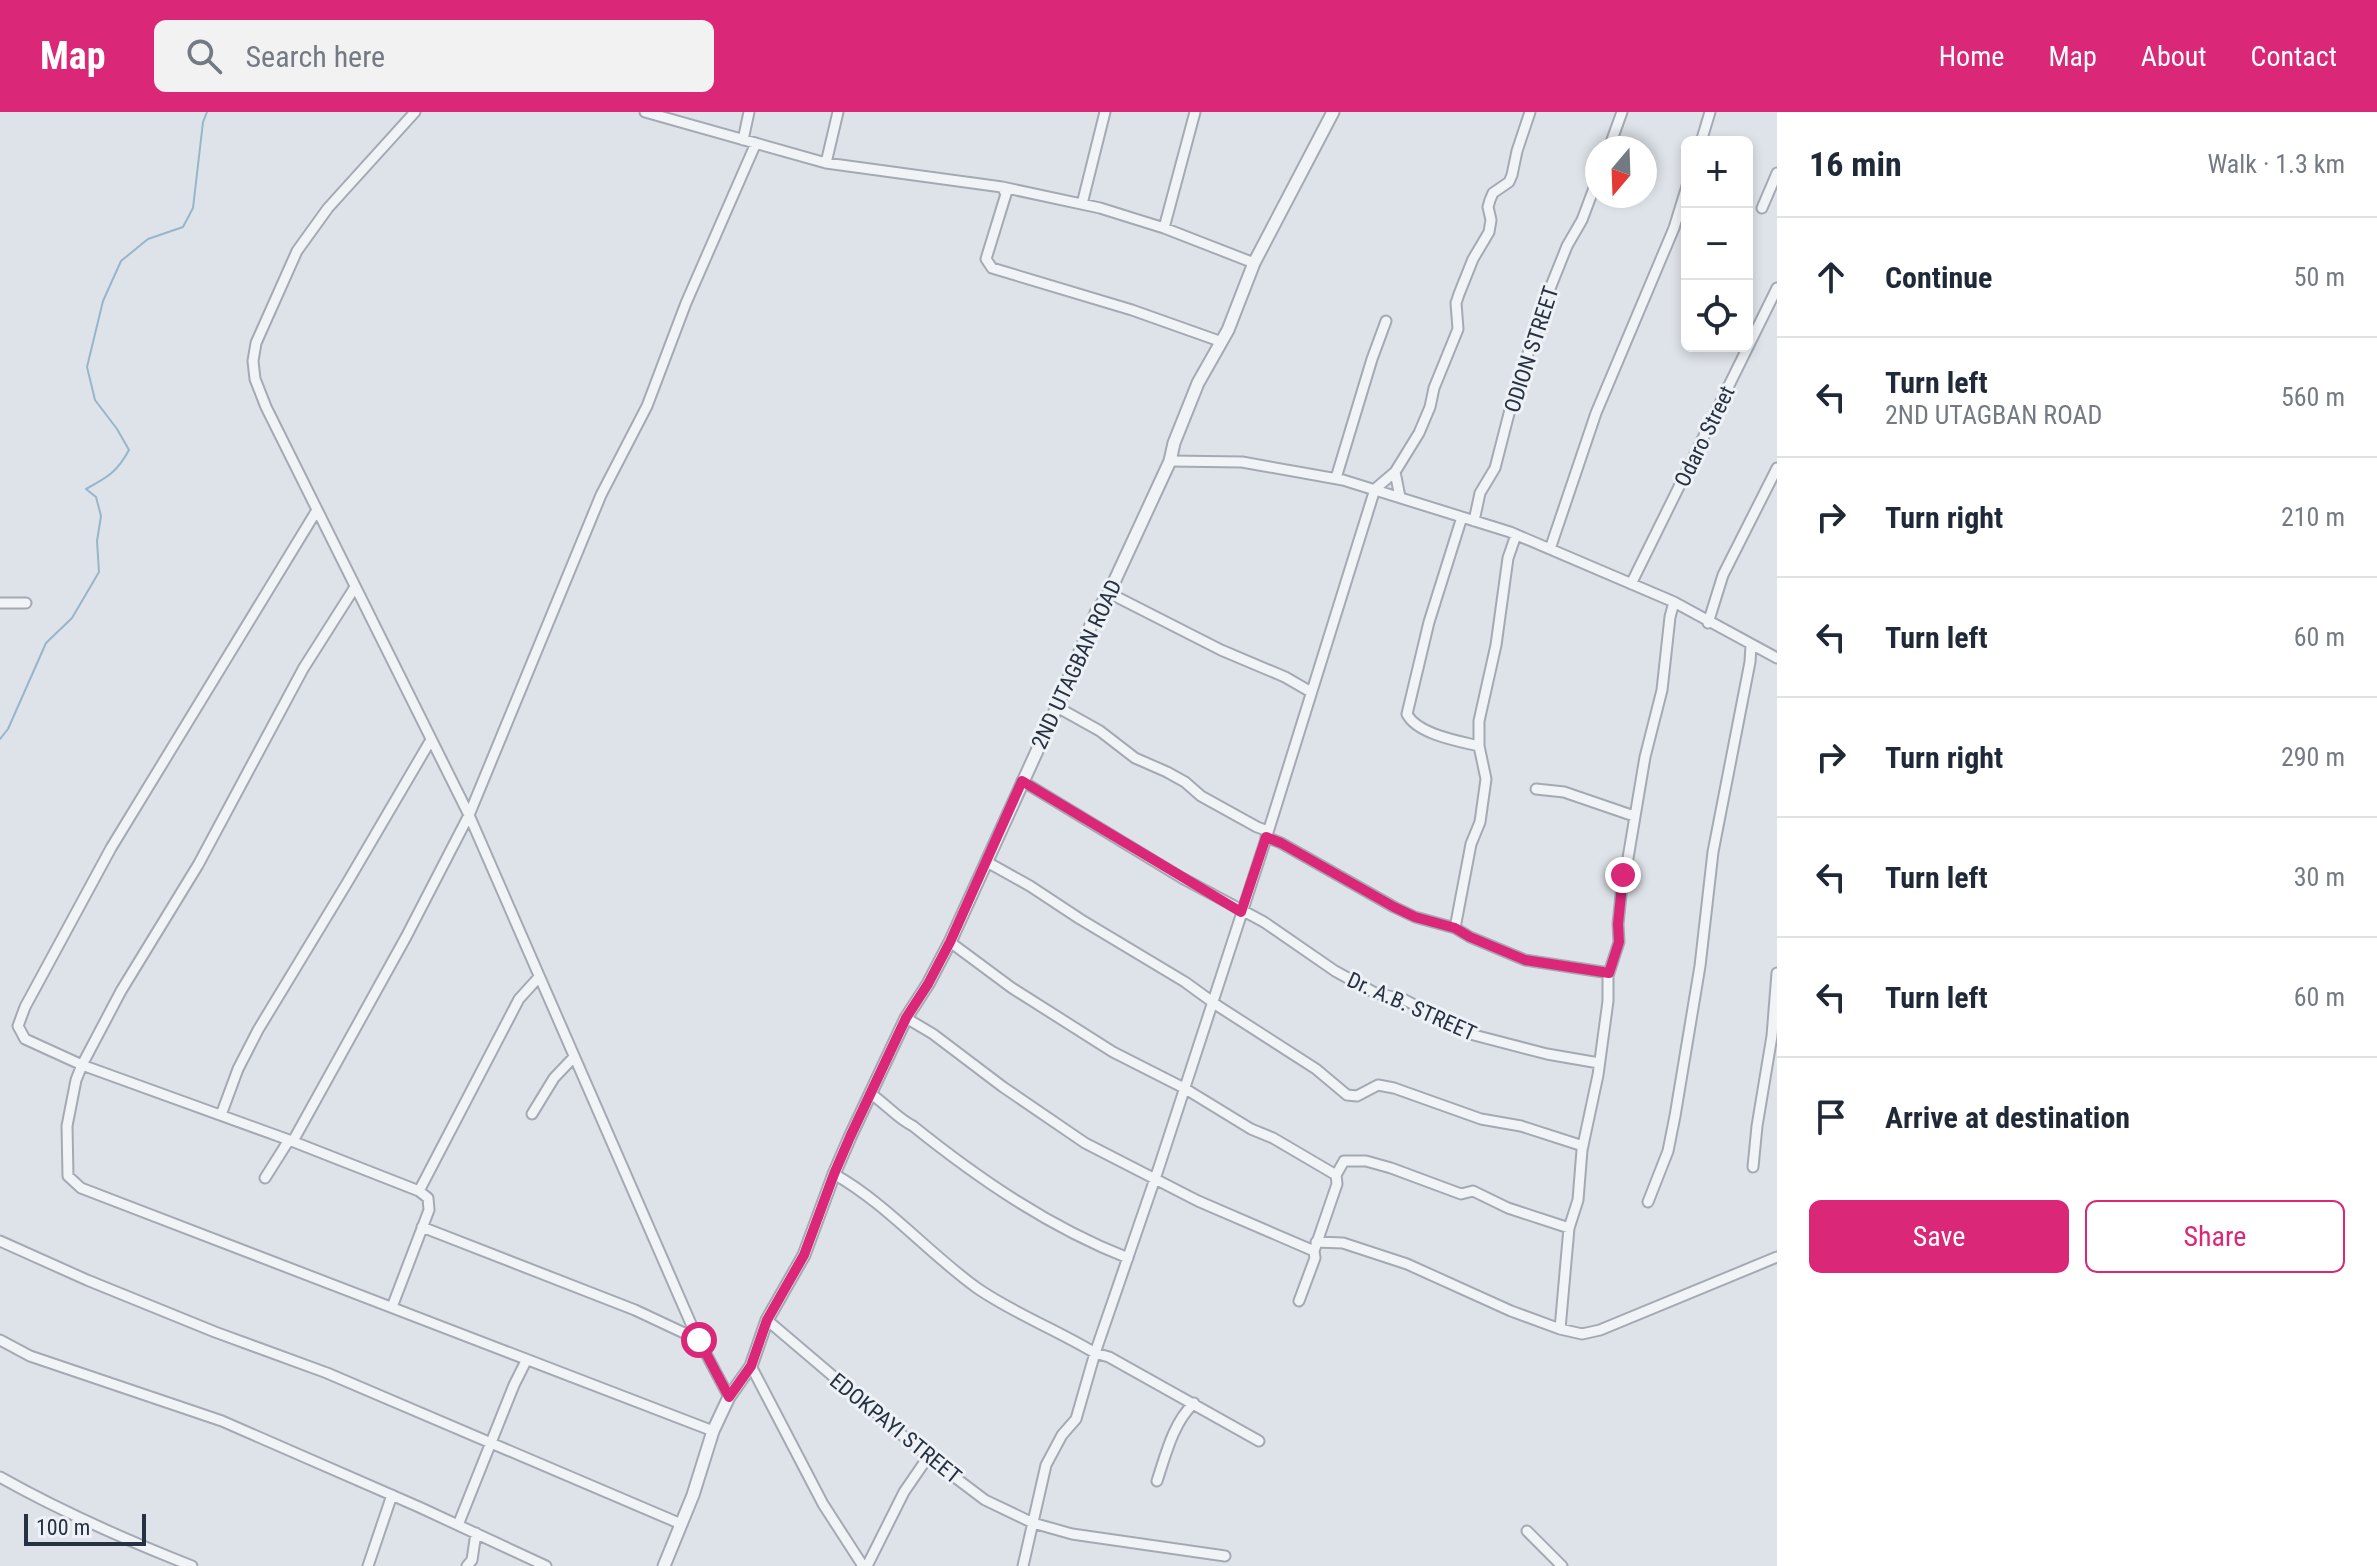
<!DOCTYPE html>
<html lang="en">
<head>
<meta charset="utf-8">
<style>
  :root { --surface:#fff; --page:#f2f2f3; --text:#1f2937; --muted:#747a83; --line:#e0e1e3; --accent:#db2777 }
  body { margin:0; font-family:"Roboto Condensed",sans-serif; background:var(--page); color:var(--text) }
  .controls { position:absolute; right:24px; top:24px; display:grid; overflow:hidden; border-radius:12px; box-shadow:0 4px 12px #0003 }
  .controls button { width:72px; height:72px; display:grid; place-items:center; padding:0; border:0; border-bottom:2px solid var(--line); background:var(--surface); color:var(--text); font:40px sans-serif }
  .compass { position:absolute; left:1585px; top:24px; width:72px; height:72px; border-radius:50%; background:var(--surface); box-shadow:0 4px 12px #0003; rotate:199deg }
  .scale { position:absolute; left:24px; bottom:20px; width:122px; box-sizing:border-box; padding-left:8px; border:4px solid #263241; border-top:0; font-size:22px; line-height:28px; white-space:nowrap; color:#263241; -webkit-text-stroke:6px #eef2f6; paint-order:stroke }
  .stop { position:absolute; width:24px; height:24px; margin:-18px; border:6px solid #db2777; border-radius:50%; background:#fff }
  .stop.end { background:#db2777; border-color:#fff; box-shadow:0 2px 8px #0008 }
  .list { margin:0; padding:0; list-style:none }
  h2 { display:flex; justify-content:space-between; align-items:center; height:104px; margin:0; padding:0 32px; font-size:34px }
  h2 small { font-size:26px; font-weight:400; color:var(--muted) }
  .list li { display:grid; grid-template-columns:52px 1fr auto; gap:24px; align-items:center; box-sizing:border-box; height:120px; padding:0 32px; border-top:2px solid var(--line) }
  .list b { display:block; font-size:30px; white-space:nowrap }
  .list p { margin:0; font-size:26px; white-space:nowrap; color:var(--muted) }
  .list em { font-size:26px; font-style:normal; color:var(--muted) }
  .actions { display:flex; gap:16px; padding:24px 32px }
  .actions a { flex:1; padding:18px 0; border:2px solid var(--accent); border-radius:12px; text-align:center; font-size:28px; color:var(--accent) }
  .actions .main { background:var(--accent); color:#fff }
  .icon { flex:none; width:44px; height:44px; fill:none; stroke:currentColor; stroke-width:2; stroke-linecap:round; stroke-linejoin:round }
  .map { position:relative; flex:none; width:1777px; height:1454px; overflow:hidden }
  header { display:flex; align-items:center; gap:48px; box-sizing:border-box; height:112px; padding:0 40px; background:var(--accent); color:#fff }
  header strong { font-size:38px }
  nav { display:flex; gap:44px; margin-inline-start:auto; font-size:28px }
  .search { width:560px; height:72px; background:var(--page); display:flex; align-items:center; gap:20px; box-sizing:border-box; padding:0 28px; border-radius:12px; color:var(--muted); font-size:30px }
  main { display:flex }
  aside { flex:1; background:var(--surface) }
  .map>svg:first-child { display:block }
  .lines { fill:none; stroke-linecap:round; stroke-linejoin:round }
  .stream { stroke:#97b5cb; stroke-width:2 }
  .minor-casing { stroke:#a3aab3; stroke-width:13 }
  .tertiary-casing { stroke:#a3aab3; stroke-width:15 }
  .minor { stroke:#f1f4f7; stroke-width:9 }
  .tertiary { stroke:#f1f4f7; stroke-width:11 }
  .route { stroke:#db2777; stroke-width:10 }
  .labels { text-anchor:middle; stroke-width:6; stroke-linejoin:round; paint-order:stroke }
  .street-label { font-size:22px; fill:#263241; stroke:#eef2f6 }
</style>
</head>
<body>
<header>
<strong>Map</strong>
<div class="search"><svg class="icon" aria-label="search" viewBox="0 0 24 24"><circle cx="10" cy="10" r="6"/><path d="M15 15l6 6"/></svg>Search here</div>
<nav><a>Home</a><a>Map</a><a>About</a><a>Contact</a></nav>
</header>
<main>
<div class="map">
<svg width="1777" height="1454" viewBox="0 0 1777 1454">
  <rect width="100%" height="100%" fill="#dee3e9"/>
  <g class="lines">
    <path class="stream" d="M0,627L8,617L46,531L72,506L99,460L97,429L101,404L96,385L86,377C108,365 117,360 129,338L117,317L95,288L87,255L103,189L121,149L148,127L183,115L193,96L203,10L207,0"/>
    <g class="minor-casing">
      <path id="minor" d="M415,0L328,96L297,139L256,231L253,249L255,267L266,295L469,703L695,1221L729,1285
        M645,0L826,51L1002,75L1100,96L1164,116L1254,151
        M743,28L749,0
        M1701,30L1710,0
        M1609,36L1622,0
        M826,51L838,0
        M1002,75L1006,82L986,147L992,156L1132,198L1222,230
        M1082,92L1105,0
        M1762,96L1777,61
        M1164,116L1195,0
        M1170,349L1242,350L1343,368L1510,420L1674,490L1777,546
        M1395,360L1400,385
        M1336,366L1372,247L1386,209
        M1375,377L1395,360L1419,321L1430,295L1434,276L1458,217L1456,191L1459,182L1473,147L1489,120L1491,108L1488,95L1490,88L1493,81L1509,70L1512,63L1517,39L1530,0
        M317,398L111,736L25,895L18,914L25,927L82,953L289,1028L419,1079L428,1086L429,1098L392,1195
        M1462,405L1429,510L1407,602C1417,622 1458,629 1479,634
        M1474,409L1480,381L1495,356L1513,286L1549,179L1567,134L1582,108L1597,68
        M1550,437L1596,301L1674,116L1687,74
        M1631,472L1777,176
        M355,475L303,557L198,753L121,879L82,953L76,968L67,1014L68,1064L81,1076L713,1319
        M1109,481L1221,538L1285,565L1311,580
        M0,491H26
        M1708,511L1723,463L1777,356
        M1057,595L1100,619L1135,646L1167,660L1185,670L1201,684L1257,715L1268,719
        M1022,669L1182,766L1264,810L1335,859L1375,881L1403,887L1470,922L1547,942L1599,951
        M1536,677L1564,680L1634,704
        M1266,725L1281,731L1394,795L1415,805L1455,816L1470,825L1525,848L1609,861
        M987,750L1030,774L1080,807L1185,870L1218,894L1316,957L1347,983L1357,984L1378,973L1394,976L1481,1007L1521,1014L1583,1034
        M1455,816L1471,732L1480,710L1486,667L1479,634V609L1496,533L1508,446L1516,423
        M950,830L1012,876L1113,940L1184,976L1251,1017L1273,1026L1336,1063
        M906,906L933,922L1003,975L1085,1031L1198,1089L1314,1139
        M871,982C886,992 898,1007 913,1014C979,1067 1049,1115 1128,1146
        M532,1002L554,966L574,945
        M221,1003L238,957L258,918L347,771L429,631
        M293,1029L406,825L469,703L601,383L647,294L686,191L756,31
        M1753,1055L1757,1014L1772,924L1777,861
        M834,1062C887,1092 927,1140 977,1176C1013,1201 1057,1218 1095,1241L1109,1245L1259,1329
        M265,1066L289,1028
        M419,1079L519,887L539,865
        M1648,1090L1668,1039L1675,1004L1700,854L1713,740L1750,550L1751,533
        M422,1115L635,1198L699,1228
        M0,1129L87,1168L215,1220L327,1261L681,1412
        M1316,1130L1343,1131L1407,1152L1511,1199L1560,1217L1582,1222L1600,1218L1777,1145
        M1299,1189L1315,1146L1314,1139L1337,1072L1336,1063L1344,1049H1366L1391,1056L1461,1082L1473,1079L1508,1096L1569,1116
        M767,1208L928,1345L985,1388L1033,1411L1072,1422L1225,1444
        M1560,1217L1569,1116L1578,1088L1582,1038L1598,963L1608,889V864L1619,830L1618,812L1623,763L1627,752L1645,645L1662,578L1670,505L1674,490
        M0,1228L30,1244L222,1309L419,1395L546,1454
        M751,1254L823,1392L863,1454
        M0,1365C62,1400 126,1428 192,1454
        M1157,1369C1166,1342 1173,1311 1194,1291
        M458,1413L514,1273L526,1249
        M1527,1419L1562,1454
        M368,1454L392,1383
        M467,1454L472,1448L476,1421
        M867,1454L904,1380L928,1345
        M1023,1454L1046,1353L1062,1323L1076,1307L1095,1241L1159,1055L1264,733L1375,377"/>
    </g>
    <g class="tertiary-casing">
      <path id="tertiary" d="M664,1454L693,1383L713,1319L729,1285L751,1254L767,1208L804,1143L834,1062L850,1025L906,906L928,872L950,830L1057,595L1096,501L1109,481L1170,349L1174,331L1198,271L1228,218L1254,151L1333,0"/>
    </g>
    <use href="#minor" class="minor"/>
    <use href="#tertiary" class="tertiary"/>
  </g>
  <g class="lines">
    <path class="route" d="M699,1228L729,1285L751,1254L767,1208L804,1143L834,1062L850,1025L906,906L928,872L950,830L1022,669L1241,800L1266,725L1281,731L1394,795L1415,805L1455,816L1470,825L1525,848L1609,861L1619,830L1618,812L1623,763"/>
  </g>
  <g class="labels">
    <g class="street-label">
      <text transform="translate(1531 237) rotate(-72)" y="8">ODION STREET</text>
      <text transform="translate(1704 324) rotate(-64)" y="8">Odaro Street</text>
      <text transform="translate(1076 552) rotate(-65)" y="8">2ND UTAGBAN ROAD</text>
      <text transform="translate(1412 894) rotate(24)" y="8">Dr. A.B. STREET</text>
      <text transform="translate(896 1316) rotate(39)" y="8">EDOKPAYI STREET</text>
    </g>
  </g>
</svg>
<div class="controls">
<button>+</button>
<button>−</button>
<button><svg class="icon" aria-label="locate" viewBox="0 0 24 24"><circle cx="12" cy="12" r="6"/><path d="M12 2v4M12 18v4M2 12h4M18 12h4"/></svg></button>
</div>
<svg class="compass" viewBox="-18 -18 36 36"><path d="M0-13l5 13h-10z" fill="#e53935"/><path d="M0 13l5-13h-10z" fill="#747a83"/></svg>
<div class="scale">100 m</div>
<div class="stop" style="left:699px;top:1228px"></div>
<div class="stop end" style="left:1623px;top:763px"></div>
</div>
<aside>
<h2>16 min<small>Walk · 1.3 km</small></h2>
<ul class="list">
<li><svg class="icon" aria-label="ahead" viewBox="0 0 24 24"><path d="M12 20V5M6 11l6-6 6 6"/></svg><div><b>Continue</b></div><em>50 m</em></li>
<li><svg class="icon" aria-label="left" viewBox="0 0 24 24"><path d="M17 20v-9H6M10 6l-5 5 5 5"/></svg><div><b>Turn left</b><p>2ND UTAGBAN ROAD</p></div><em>560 m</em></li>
<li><svg class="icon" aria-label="right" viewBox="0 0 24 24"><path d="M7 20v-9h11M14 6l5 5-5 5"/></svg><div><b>Turn right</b></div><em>210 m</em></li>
<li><svg class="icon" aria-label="left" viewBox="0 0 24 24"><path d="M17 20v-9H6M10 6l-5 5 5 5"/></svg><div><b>Turn left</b></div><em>60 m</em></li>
<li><svg class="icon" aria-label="right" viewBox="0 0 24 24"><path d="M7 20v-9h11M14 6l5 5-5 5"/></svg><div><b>Turn right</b></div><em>290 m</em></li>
<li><svg class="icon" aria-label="left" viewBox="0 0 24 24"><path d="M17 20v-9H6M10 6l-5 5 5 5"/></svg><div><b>Turn left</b></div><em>30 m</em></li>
<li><svg class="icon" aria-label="left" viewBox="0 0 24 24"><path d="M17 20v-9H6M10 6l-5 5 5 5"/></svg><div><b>Turn left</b></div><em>60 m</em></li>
<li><svg class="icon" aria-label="arrive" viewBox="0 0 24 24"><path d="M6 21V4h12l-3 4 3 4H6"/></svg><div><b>Arrive at destination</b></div></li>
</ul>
<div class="actions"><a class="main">Save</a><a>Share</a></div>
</aside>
</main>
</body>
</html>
